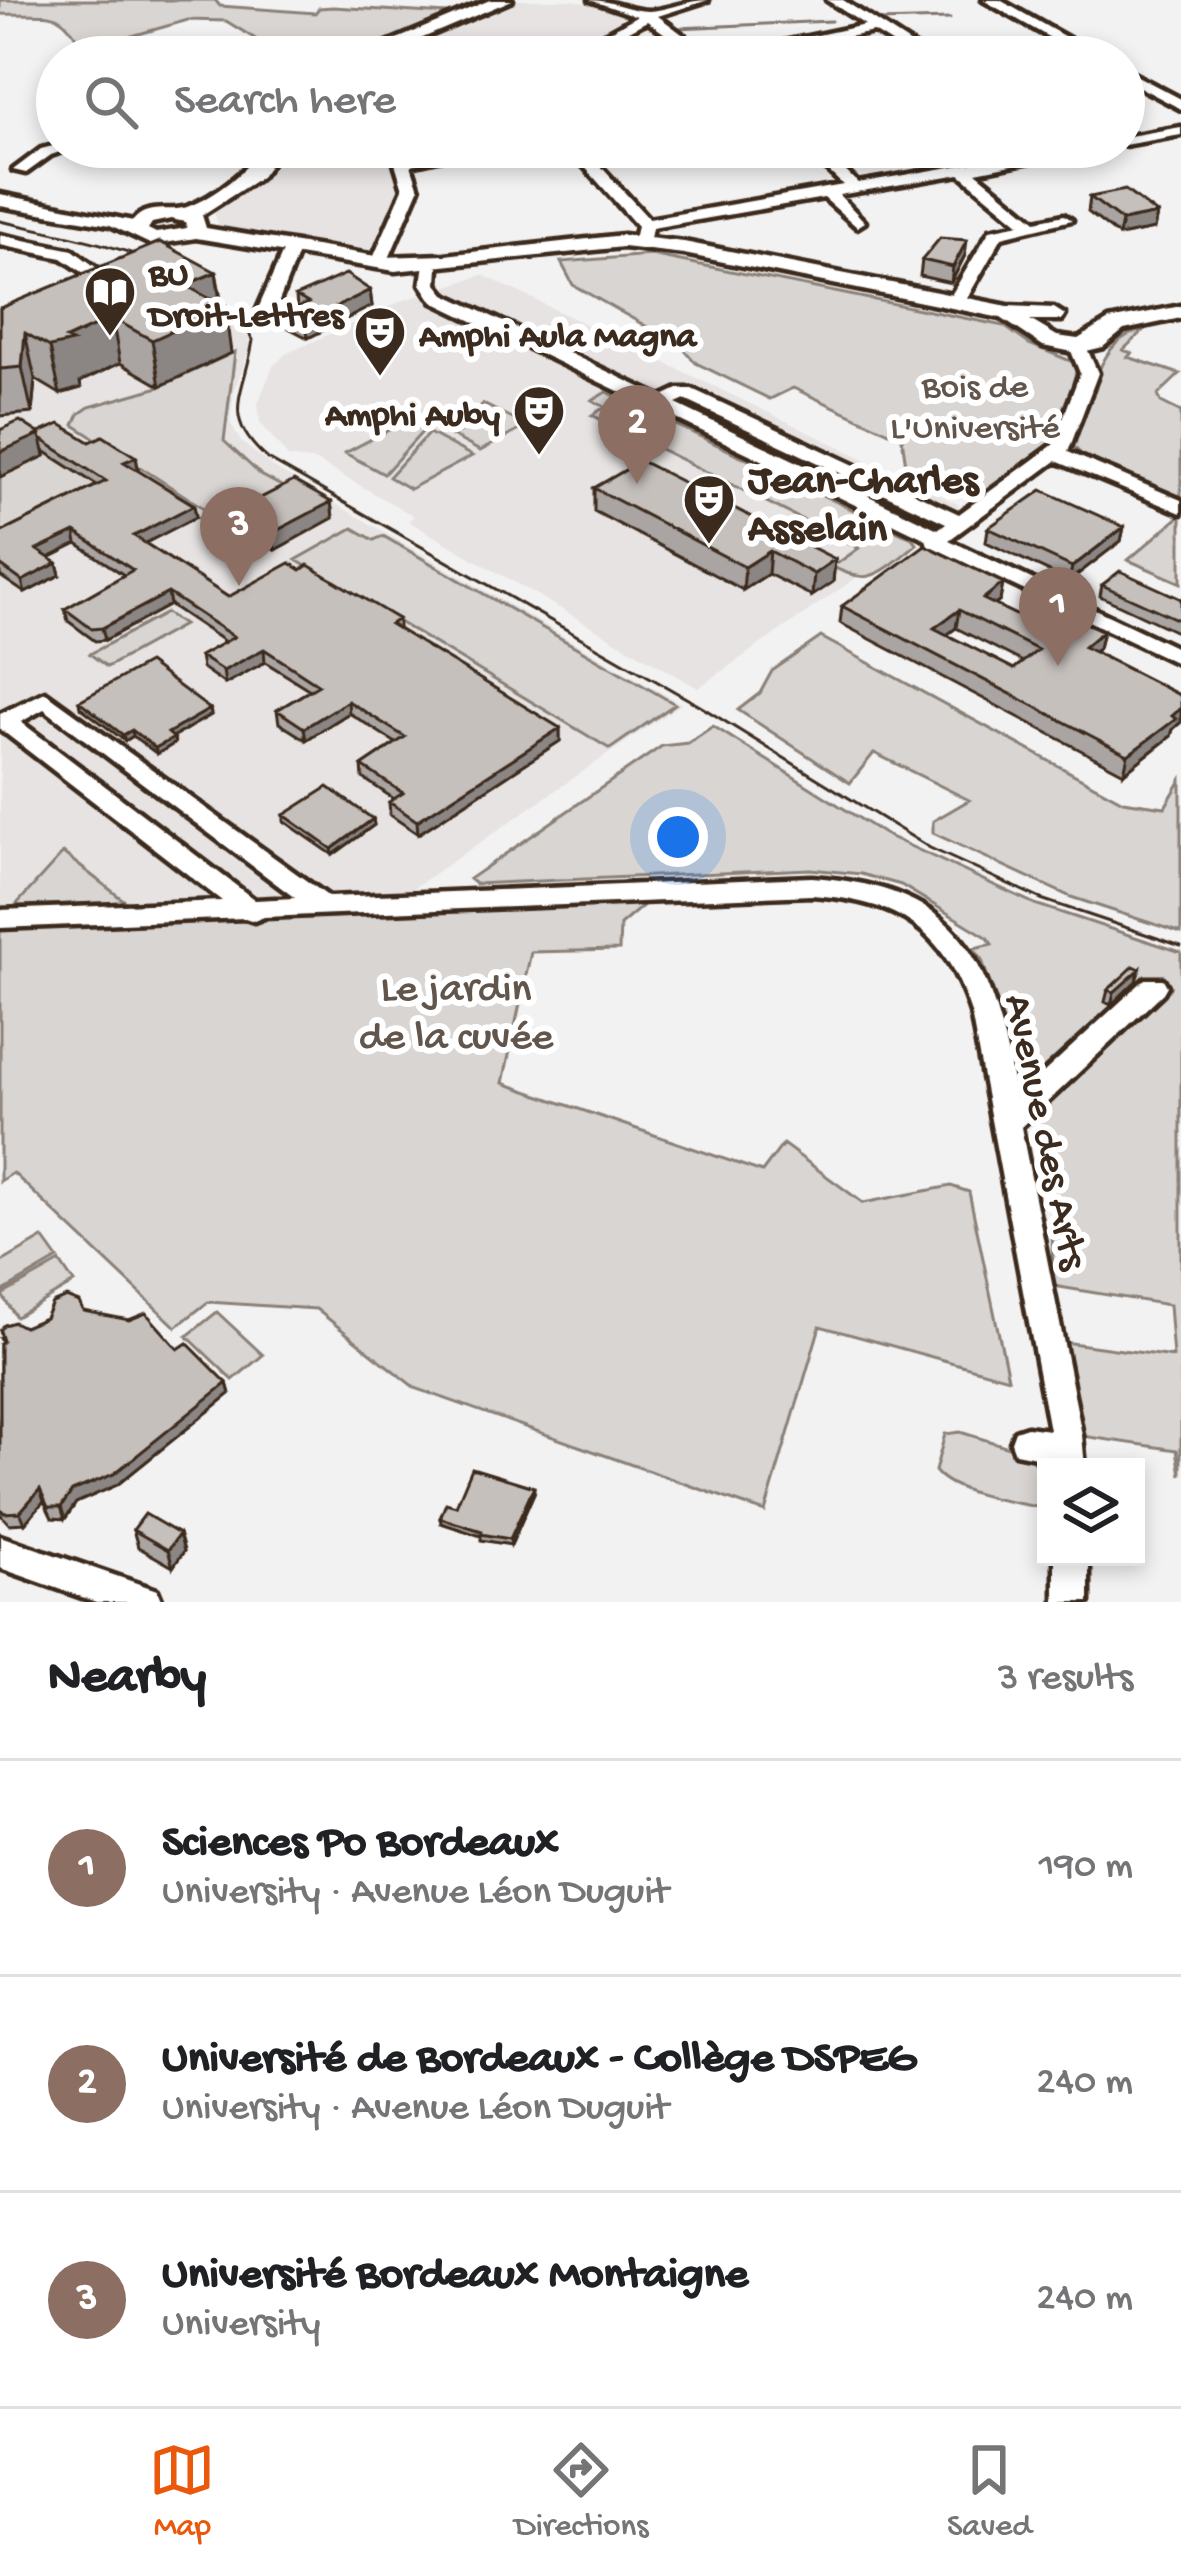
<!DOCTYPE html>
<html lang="en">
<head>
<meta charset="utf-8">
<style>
  :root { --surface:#fff; --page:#f6f6f6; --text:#202124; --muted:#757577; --line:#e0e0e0; --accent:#ea580c }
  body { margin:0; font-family:"Gochi Hand",sans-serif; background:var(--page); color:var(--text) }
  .controls { position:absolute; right:36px; bottom:36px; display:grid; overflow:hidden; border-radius:0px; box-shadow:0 6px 18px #0003 }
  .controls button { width:108px; height:108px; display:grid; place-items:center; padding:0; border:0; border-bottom:3px solid var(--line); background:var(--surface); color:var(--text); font:60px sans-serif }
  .you { position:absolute; left:678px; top:837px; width:42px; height:42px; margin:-30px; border:9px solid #fff; border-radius:50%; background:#1a73e8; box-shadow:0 0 0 18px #1a73e833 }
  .badge { display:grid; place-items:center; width:78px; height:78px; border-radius:50%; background:var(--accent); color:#fff; font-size:39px; font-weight:700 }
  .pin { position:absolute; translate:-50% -99px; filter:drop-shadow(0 3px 6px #0008) }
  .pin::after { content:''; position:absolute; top:63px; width:42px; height:36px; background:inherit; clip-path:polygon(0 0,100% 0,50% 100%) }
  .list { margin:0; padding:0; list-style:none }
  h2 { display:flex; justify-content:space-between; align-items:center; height:156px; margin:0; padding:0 48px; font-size:51px }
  h2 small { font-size:39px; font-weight:400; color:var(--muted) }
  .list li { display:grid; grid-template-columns:78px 1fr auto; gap:36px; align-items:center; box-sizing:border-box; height:216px; padding:0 48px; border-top:3px solid var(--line) }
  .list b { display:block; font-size:45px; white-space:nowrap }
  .list p { margin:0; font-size:39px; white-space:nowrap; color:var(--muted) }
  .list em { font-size:39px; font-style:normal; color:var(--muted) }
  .icon { flex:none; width:66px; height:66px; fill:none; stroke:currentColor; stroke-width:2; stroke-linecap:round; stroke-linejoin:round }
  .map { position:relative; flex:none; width:1181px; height:1602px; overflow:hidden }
  .search { position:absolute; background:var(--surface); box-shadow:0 6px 18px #0003; left:36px; right:36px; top:36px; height:132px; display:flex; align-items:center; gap:30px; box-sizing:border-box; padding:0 42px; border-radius:66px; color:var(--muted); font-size:45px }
  .sheet { height:804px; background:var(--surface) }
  nav { display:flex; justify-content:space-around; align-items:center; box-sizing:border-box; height:168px; border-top:3px solid var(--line); background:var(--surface); font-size:33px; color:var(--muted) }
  nav a { display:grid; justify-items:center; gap:6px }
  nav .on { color:var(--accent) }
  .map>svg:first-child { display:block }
  .built { fill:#e6e3e2 }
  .green { fill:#d8d5d2; stroke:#8a8078; stroke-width:3 }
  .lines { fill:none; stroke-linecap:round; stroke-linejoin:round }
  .stream { stroke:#827770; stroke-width:3 }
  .minor-casing { stroke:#3b2a1e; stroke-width:9 }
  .major-casing { stroke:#3b2a1e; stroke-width:9 }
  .minor { fill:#fff; fill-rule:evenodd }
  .major { fill:#fff; fill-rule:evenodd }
  .tram { stroke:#3b2a1e; stroke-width:3 }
  .wall { fill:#aaa5a3; stroke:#3b2a1e; stroke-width:3; fill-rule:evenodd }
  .shaded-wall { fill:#8b8684; stroke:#3b2a1e; stroke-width:3 }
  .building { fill:#c6c0bd; stroke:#3b2a1e; stroke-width:3; fill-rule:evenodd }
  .labels { text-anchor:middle; stroke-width:12; stroke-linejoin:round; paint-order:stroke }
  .far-poi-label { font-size:36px; font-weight:bold; fill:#3b2a1e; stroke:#fff; text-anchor:start }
  .far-park-label { font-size:36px; fill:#62554b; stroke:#fff }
  .poi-label { font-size:42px; font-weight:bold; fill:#3b2a1e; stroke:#fff; text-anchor:start }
  .park-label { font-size:42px; fill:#62554b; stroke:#fff }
  .street-label { font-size:42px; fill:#3b2a1e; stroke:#fff }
</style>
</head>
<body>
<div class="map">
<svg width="1181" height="1602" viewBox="0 0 1181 1602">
  <rect width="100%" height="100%" fill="#f3f2f2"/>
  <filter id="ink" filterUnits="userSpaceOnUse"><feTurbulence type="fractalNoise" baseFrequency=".00833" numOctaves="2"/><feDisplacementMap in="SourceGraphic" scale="24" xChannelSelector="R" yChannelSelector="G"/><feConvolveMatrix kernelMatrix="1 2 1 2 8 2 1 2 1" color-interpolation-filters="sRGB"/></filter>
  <g filter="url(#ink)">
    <path class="built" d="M515,0H573L621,14L623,19L550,57H385Z
      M285,147H454L396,156L405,189L380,251L371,253L219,226L213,210L262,178Z
      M141,262L240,318L251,345L234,391L230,422L241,442L274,468L681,704L412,889L0,907V320Z
      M483,275L960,505L698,688L408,521L414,516L336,472L316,461L288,457L260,422L258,403L273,366L286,354L404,300Z"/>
    <path class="green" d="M0,0H215L220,6L315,13L319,8L333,7L464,15L352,57H285L226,21L188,20L97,46L95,57H87C60,4 56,16 0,14Z
      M651,255L1004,326L1029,344L1073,362L1076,371L1060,440L982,497L906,465L902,438L793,388L770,399L696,363L681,346L573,285L561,262Z
      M1143,331L1123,350L1132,353L1128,357L1180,374L1158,395L1161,402L1181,412V501L1087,460L1074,447C1088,409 1097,334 1143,331Z
      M235,352L224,441L261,475L285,488L231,518L221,519L74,425L79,414L89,407L159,387Z
      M607,392L912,538L917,544C904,554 885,573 869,576C846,582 794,543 774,531L838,563L859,548L592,415L605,407L592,400Z
      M483,404L527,426L480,451L434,426L439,422L459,432Z
      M406,421L424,430L384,474L345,453Z
      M429,433L472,456L410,489L389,477Z
      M48,453L109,493L0,541V477Z
      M1181,515V583L1128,560Z
      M353,528L374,540L383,536L675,704L610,749L296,560Z
      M166,613L183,625L107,667L90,654Z
      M821,637L1123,801L1165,807L1181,780V933L1071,897L933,833V821L969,800L874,753L850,783L738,710L760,693L772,671Z
      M713,726L884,834L1035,904L1181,952V1475L1177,1450L1082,1436L1064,1342L1173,1357L1169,1305L1053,1286L1051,1173L982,960L974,948L992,944L987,937L901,885L861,874L810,869L475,884L469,879L662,746L688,743Z
      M63,853L126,902L15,906Z
      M646,903L620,925L619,950L531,952L503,1083L762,1172L783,1144L863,1203L951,1186L969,1192L1008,1378L820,1326L765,1512L415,1388L316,1309L208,1302L176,1327L13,1173L0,1181V923Z
      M43,1238L58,1259L0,1293V1263Z
      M60,1262L74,1283L16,1317L2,1295Z
      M217,1312L263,1355L233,1380L187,1336Z
      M960,1432L1025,1452L1043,1471L1044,1508C1016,1503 952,1494 935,1471L945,1434Z"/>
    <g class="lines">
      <path class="stream" d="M878,21L950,19
        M677,28L831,21"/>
      <g class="minor-casing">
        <path id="minor" d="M590,0C611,0 630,11 649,11C669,10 687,0 708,0L658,16L713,57H697L647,21L580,57H563L637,16Z
          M827,0H843L931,57H914L874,32L742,57H713L865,25Z
          M983,0H1000L1101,57H1084Z
          M1124,69L1181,99V109L1124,79Z
          M1181,127V135L1124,145V137Z
          M57,145L74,147L51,155L26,173L13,170L41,149Z
          M452,147H490L411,165L419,189L387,263L373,267L371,263L403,189L395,163L410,154Z
          M567,147H583L649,219L843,185L803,147H820L858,183L1066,147H1100L976,172L1036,221L1064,215L1072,220L1002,237L965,302L956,307L947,302L990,230L1020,224L960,174L839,195L865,222L857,227L824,198L652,228L649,244L641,249L633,244L637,226Z
          M0,235L73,250L101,271L87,275L62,258L0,245Z
          M286,245L300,248L276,309L261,313L258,309Z
          M424,263L438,267L437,284L445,294L661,397L678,389H692L959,514L1053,445L1080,373L1069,346L1072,342H1084L1098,373L1068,452L1181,500V513L1056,461L949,540L1181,650V665L928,545L926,539L433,302L421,284ZM685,400L946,523L938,529L676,404Z
          M45,692L329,897L812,877C965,888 992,962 1016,1098L1145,979H1163L1167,986L1163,993L1021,1127L1082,1435L1085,1467H1051V1460L1015,1453L1011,1442L1015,1431L1027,1427L1049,1430L971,1013C945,929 898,901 812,895L264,917L254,921L245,918L0,928V910L222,901L0,729V714ZM44,709L295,898L255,900L21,722Z
          M0,1536L157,1590L162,1602H96L0,1568Z
          M1055,1557H1089V1602H1055Z"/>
      </g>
      <g class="major-casing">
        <path id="major" d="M490,0H512L378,57H354Z
          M263,147H282L261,177L202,215L206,228L382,257L445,255L623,235L684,242L1008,306L1054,308L1065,315L1062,320H1030L1057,336L1078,339L1109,320L1181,306V318L1124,330L1103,347L1078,353L1043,346L1001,318L684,254L623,247L395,271L196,238L152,245L110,225L0,206V194L133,221C147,203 169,213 187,207C216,196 246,171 263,147ZM171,219L185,222L187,228L156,233L148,229L152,223Z"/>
      </g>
      <use href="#minor" class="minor"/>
      <use href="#major" class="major"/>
      <path class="tram" d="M0,221C85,240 207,257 253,340C245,394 218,416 268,459L700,706L930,848L1041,899L1181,946"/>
    </g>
    <path class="wall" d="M1090,197L1157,214L1154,229L1119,236L1088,212Z
      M965,255L951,283L920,276L922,260Z
      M216,272L231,353L160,386L120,363L80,382L81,388L60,394L35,379L32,413L0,416V308Z
      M370,290L372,306L308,338L289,328L288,312L297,308L296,296Z
      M0,430L39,433L90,442L136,457L138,469L136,470L194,505L196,517L145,543L228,597L301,570L398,619V630L560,728V741L418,834L390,815L389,802L394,799L363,778L362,766L396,743L349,713L306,740L279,723L277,710L310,690L265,662L225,684L202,668L200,656L225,642L170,605L105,640L95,641L68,621L65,609L124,575L77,544L49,558L57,563L60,575L25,593L0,576V531L2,532L97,485L44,451L45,456L0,477Z
      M594,488L835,559L833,582L812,596L768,574L743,590L594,511Z
      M331,502L333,518L275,550L238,528L235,511Z
      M1124,527L1121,541L1069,581L986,542L988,528Z
      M1003,583L1000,601L995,605L1057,635L1103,631L1099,648L1095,652L1181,696V722L1173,729L1171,736L1124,773L840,623L842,606ZM956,628L1023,662L1014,669L946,635Z
      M1102,585L1181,599V634L1100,596Z
      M79,701L210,709L211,715L173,737L175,743L157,754L133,736L125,741L80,707Z
      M284,815L373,819L374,825L333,855L284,821Z
      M1136,981L1111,1005L1105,1002L1108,990Z
      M83,1311L178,1349L227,1383L230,1394L117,1485L76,1503L65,1519L52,1518L44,1501L25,1523L9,1524L0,1514V1344L2,1342L0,1338L24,1327Z
      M534,1493L511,1545L481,1540V1536L441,1523L440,1518L456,1506Z
      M133,1530L179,1534L184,1551L173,1567L138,1547Z"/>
    <path class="shaded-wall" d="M1157,214L1154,229L1119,236L1122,221Z
      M967,240L965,255L951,283L953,267Z
      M216,272L221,309L225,307L231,353L160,386L152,340L185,285Z
      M370,290L372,306L308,338L306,322Z
      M112,318L120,363L80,382L81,388L60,394L50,347Z
      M25,333L35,379L32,413L22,367Z
      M40,434L45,456L0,477V452Z
      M136,457L138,469L127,474L124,462Z
      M331,502L333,518L275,550L272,533Z
      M194,505L196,517L136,548L134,536Z
      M1124,527L1121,541L1069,581L1072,567Z
      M75,532L77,544L40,562L37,550Z
      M770,551L768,574L743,590L745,567Z
      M835,559L833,582L812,596L814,574Z
      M57,563L60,575L25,593L22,581Z
      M1003,583L1000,601L980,616L983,599Z
      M168,593L170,605L105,640L102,628Z
      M959,610L956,628L932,646L934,628Z
      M1103,631L1099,648L1080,664L1084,647Z
      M264,649L265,662L225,684L223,671Z
      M348,701L349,713L306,740L304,728Z
      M1181,708V722L1173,729L1171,736L1124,773L1128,755Z
      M210,709L211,715L169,739L168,733Z
      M560,728V741L418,834L417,821Z
      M132,730L133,736L125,741L123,735Z
      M174,738L175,743L157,754L155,748Z
      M373,819L374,825L333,855L332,849Z
      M1140,969L1136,981L1111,1005L1114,992Z
      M227,1383L230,1394L117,1485L76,1503L65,1519L61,1507L72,1491Z
      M534,1487V1493L511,1545L510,1539Z
      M40,1489L44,1501L25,1523L20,1512Z
      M179,1534L184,1551L173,1567L168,1550Z"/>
    <path class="building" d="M1125,190L1157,214L1122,221L1090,197Z
      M940,238L967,240L953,267L922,260Z
      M160,242L216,272L185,285L225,307L152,340L112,318L66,339L72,342L50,347L25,333L22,367L0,369V308Z
      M346,274L370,290L306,322L288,312L308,303L296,296Z
      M20,421L40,434L0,452V430Z
      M60,424L90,442L103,436L136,457L124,462L194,505L134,536L228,597L290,563L301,570L308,565L398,619L390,624L560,728L417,821L389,802L403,793L362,766L405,737L348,701L304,728L277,710L319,685L264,649L223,671L200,656L234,637L168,593L102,628L92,629L65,609L133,570L75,532L37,550L57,563L22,581L0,565V531L2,532L106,481L41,439L39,433Z
      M641,461L835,559L814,574L770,551L745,567L594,488Z
      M294,481L331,502L272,533L235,511Z
      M1042,490L1124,527L1072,567L988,528Z
      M925,545L1003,583L983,599L1057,635L1077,619L1103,631L1084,647L1181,696V708L1172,716L1176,719L1128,755L842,606ZM959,610L1038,650L1014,669L934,628Z
      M1120,571L1181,599V621L1102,585Z
      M148,663L210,709L168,733L174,738L155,748L132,730L123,735L79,701Z
      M328,787L373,819L332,849L284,815Z
      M1134,966L1140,969L1114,992L1108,990Z
      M66,1297L79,1302L83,1311L129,1320L146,1313L178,1349L187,1343L227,1383L114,1474L72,1491L61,1507H48L40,1489L20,1512L4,1513L0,1508V1344L3,1341L0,1331L4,1325L14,1322L24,1327L45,1318L52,1303Z
      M472,1468L534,1487L510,1539L481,1534L482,1531L440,1518L446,1503L456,1506Z
      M145,1514L179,1534L168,1550L133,1530Z"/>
  </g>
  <defs>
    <g id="library-pin" transform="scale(2.7)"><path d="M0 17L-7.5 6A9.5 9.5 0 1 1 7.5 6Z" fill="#3b2a1e" stroke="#fff"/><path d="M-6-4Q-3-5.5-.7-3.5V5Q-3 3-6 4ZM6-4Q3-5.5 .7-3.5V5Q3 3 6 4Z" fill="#fff"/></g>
    <g id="theatre-pin" transform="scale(2.7)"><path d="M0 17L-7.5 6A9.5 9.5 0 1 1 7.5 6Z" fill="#3b2a1e" stroke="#fff"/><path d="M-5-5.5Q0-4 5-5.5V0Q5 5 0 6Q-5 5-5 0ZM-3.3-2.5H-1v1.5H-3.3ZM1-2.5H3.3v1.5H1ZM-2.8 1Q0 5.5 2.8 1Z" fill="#fff"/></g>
  </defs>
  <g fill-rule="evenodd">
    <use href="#library-pin" x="110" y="292"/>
    <use href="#theatre-pin" x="380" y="332"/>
    <use href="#theatre-pin" x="539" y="411"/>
    <use href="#theatre-pin" x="709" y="500"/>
  </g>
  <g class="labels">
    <g class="far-poi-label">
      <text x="149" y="284">BU<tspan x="149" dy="41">Droit-Lettres</tspan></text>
      <text x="419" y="345">Amphi Aula Magna</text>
      <text x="500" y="424" text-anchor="end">Amphi Auby</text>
    </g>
    <g class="far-park-label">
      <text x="975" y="396">Bois de<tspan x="975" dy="41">L'Université</tspan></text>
    </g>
    <g class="poi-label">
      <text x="748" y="491">Jean-Charles<tspan x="748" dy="48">Asselain</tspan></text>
    </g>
    <g class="park-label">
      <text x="456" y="999">Le jardin<tspan x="456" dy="48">de la cuvée</tspan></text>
    </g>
    <g class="street-label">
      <text transform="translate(1050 1131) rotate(78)" y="15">Avenue des Arts</text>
    </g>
  </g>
</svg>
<div class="controls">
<button><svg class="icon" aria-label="layers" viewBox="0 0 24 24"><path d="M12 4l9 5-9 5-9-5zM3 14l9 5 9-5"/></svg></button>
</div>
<div class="you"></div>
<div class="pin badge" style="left:1058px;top:666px;background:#8d6e63">1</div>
<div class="pin badge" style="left:637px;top:484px;background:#8d6e63">2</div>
<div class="pin badge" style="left:239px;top:586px;background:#8d6e63">3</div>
<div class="search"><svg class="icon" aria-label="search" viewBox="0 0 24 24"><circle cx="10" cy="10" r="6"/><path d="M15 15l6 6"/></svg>Search here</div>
</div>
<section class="sheet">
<h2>Nearby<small>3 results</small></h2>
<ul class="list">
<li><span class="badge" style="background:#8d6e63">1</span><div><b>Sciences Po Bordeaux</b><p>University · Avenue Léon Duguit</p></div><em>190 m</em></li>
<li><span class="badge" style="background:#8d6e63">2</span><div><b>Université de Bordeaux - Collège DSPEG</b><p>University · Avenue Léon Duguit</p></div><em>240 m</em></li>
<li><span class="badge" style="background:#8d6e63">3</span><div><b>Université Bordeaux Montaigne</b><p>University</p></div><em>240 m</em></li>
</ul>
</section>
<nav>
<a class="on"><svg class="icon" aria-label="map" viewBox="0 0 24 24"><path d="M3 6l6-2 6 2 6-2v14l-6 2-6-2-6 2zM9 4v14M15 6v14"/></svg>Map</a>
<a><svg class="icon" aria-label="directions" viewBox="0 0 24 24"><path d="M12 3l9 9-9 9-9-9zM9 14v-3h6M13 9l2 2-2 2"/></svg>Directions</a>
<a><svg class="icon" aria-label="saved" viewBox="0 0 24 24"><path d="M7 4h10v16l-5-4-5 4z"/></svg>Saved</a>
</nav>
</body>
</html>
